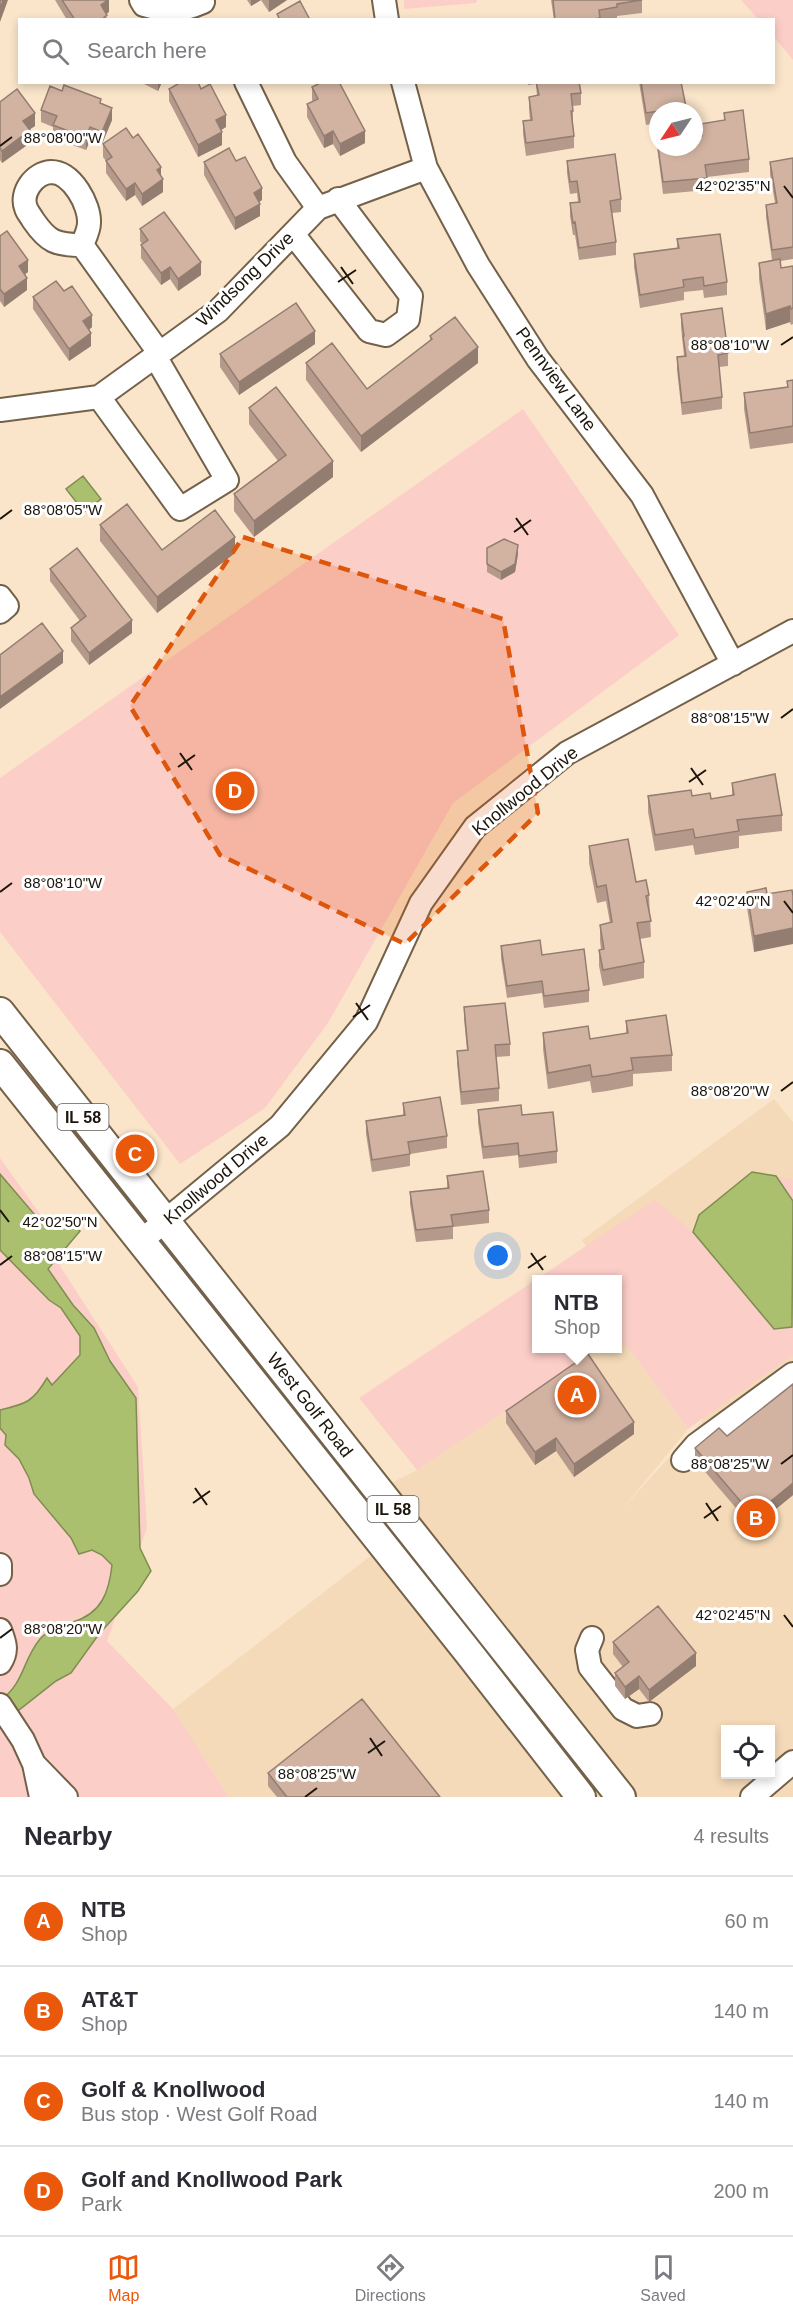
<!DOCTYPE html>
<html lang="en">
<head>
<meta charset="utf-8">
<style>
  :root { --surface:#fff; --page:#f7f7f7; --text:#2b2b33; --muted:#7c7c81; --line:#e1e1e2; --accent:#ea580c }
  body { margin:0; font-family:Arial,sans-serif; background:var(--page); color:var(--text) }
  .controls { position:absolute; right:18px; bottom:18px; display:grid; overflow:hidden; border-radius:0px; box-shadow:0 3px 9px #0003 }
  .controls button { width:54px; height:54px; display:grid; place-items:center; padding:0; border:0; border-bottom:2px solid var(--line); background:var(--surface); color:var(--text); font:30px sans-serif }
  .compass { position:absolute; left:649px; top:102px; width:54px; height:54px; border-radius:50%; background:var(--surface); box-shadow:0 3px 9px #0003; rotate:235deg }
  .you { position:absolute; left:498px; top:1256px; width:21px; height:21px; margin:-15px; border:4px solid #fff; border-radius:50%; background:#1a73e8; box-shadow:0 0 0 9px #1a73e833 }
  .badge { display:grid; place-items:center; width:39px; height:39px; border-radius:50%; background:var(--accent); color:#fff; font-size:20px; font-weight:700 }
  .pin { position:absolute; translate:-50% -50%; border:3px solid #fff; box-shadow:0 2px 6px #0006 }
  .popup { position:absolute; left:532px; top:1275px; width:90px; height:78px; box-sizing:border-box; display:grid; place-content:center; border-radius:0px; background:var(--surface); filter:drop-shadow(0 2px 4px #0005); font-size:20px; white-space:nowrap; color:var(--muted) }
  .popup b { font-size:22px; color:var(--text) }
  .popup::after { content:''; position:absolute; left:50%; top:100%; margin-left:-12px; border:12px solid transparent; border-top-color:var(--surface) }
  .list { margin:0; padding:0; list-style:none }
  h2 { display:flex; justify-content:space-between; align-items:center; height:78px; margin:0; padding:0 24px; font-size:26px }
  h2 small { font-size:20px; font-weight:400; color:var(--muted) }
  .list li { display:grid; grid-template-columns:39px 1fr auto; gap:18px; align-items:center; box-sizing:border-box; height:90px; padding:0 24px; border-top:2px solid var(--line) }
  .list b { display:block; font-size:22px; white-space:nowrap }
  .list p { margin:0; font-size:20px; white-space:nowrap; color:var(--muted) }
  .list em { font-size:20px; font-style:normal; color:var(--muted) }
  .icon { flex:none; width:33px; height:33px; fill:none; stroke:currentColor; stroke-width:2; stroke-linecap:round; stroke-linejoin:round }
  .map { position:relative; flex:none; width:793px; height:1797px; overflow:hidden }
  .search { position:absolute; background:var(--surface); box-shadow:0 3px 9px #0003; left:18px; right:18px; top:18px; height:66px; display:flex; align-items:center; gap:15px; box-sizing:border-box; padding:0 21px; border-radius:0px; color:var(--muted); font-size:22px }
  .sheet { height:438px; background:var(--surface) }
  nav { display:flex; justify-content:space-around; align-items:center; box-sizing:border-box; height:84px; border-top:2px solid var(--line); background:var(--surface); font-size:16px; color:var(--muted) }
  nav a { display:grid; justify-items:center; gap:3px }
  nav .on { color:var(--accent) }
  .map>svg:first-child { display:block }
  .built { fill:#f4dab8; fill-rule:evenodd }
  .green { fill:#fccec8 }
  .water { fill:#aac06f; stroke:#7f8d51; stroke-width:1.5 }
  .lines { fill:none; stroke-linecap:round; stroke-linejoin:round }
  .minor-casing { stroke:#736149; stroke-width:26 }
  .major-casing { stroke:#736149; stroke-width:32 }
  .minor { stroke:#fff; stroke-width:22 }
  .major { stroke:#fff; stroke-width:28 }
  .wall { fill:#b59a8b }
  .shaded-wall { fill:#937d71 }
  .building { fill:#d2b3a2; stroke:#937d71; stroke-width:1.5 }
  .marked { fill:#de560c; fill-opacity:0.2; stroke:#de560c; stroke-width:4.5; stroke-dasharray:12 8; stroke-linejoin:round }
  .ticks { fill:none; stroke:#1c150b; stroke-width:2 }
  .labels { text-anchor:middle; stroke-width:6; stroke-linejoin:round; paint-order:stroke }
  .shield { fill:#fff; stroke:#605b54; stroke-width:1.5 }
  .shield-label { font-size:16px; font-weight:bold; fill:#1c150b }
  .street-label { font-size:18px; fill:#1c150b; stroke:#fff }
  .ticks-label { font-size:15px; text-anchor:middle; fill:#1c150b; stroke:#fff; stroke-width:6; stroke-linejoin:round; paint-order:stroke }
</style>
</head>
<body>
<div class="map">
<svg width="793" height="1797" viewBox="0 0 793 1797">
  <rect width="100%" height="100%" fill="#fae5ca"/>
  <path class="built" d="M774,1099L793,1122V1797H229L173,1709L417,1520L387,1485L417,1470L598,1349L618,1348V1343L627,1346L688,1429L622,1509L703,1420L618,1293V1280L608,1279L582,1240ZM726,1730H770V1774H726Z"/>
  <path class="green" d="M404,0H477L476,3L404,9Z
    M741,0H793V60L774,37V20L758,19Z
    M523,409L679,635L453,803L328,1023L265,1108L180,1164L0,932V778Z
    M0,1158L65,1249L60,1266L138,1387L147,1528L107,1641L173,1709L229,1797H0Z
    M776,1176L793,1180V1201Z
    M655,1200L693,1232L774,1329L793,1326V1355L688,1429L627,1346L618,1343V1280H536V1348L598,1349L417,1470L359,1398Z"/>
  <path class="water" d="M83,476L101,499L84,512L66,489Z
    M752,1172L776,1176L793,1201L792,1327L774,1329L693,1232L699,1215Z
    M0,1174L40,1221L62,1216L80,1231L48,1269L73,1305L94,1328L110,1361L136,1398L140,1548L151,1571L138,1591L99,1634L71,1673L56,1681L0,1725V1701C25,1682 22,1661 40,1639C49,1629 61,1626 73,1622C102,1613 109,1592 112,1565L102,1555L92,1550L79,1554L71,1538L34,1494L29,1478L19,1459L5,1445L6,1435L0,1428V1410C26,1404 33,1402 47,1378L52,1385L80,1355V1336L61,1308L49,1300L0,1250Z"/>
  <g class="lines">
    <g class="minor-casing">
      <path id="minor" d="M141,0L144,5C168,12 180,12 203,2
        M384,0L387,20
        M246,82L285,162L318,208
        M403,82L426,168L478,265L538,359L642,495L733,664
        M293,234L369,331L386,335L408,319L411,296L338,199
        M82,245C56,245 48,242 33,220C31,216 27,212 26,208C20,193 34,173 51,172C72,172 90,205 89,223C89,230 85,238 82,245L160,354
        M99,397L180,509L227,480L155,356
        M0,410L99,397L218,311L318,208L426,168
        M0,597L7,606L0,612
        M141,1241L280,1126L366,1022L421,903L475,827L567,753L793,631
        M683,1460L696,1445L793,1374
        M0,1565V1574
        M0,1630C5,1643 8,1651 0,1663
        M592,1638L587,1650L590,1667L623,1709L637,1716L650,1714
        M0,1705L23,1740L34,1764L41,1797
        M34,1764L66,1797
        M752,1797L793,1762"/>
    </g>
    <g class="major-casing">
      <path id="major" d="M0,1012L621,1797
        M0,1064L468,1652L581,1797"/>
    </g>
    <use href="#minor" class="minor"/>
    <use href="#major" class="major"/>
  </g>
  <path class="wall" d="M55,0H109V12L106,14L107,20H67Z
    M247,0H287L269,12L261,0L251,6Z
    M551,0H642V13L617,16V20H554Z
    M140,82H162L158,91Z
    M528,82H579L581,93V105L573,106V123L574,136V148L526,156L523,134V121L530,120L529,109V97L537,96L536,84L528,85Z
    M639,82H681L686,111H658V123L646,125Z
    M312,87L365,143L340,156L333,144L324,148L307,117V104L313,101L312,100Z
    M169,89H201L226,127L221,130L222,145L198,157L169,101Z
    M62,91L101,104L112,120L102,144L90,140L86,150L53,138V127L41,122V110Z
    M0,102L35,126L29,129L30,143L2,163L0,160Z
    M724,113L749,159V172L707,177V190L663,194L657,146V133L658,147H694L700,137V124L724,120Z
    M103,144L161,177L163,192L142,206L135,195L126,201L106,173V161L103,157Z
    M793,158V259L781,261V268L793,266V324L791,325L790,322L766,330L759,279V263L772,260L766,217V205L775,203L770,174V162Z
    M236,161L262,200L259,202L260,216L235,230L204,175V162Z
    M567,161L621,199V212L612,213L616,242V255L579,260L575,235H573L570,216V203L578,202L577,193L570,194L567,173Z
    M140,229L201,275L178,291L170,279L161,285L141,258V245L142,244L140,241Z
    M0,236L28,272L25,274L27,290L4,307L0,301Z
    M677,239L727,282V295L704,298L703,290L684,292V300L640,308L634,267V254L677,248Z
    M33,297L92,327L89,330L91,346L69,361L33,309Z
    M681,314L728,353V366L719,367L722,397V409L682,415L677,370V357L684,356L681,327Z
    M430,336L478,363L361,452L306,380V363L367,389L430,341Z
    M315,344L239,395L220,367V354Z
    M793,380V443L750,449L744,409V393L787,387V381Z
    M249,408L333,477L254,537L234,511V494L278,461L249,424Z
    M100,525L162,550L235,553L157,613L100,541Z
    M487,548L518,554L515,572L501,580L487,572Z
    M50,569L132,633L89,665L71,641V628L80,621L50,581Z
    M732,783L782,815V831L739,836V848L695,855L693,845L655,851L648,812V796H692L711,799L732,796Z
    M589,846L636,882L649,895L651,937L640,939L644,962V978L603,986L599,966V950H601L600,941V925L610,923L606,901L597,903L589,863Z
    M766,888L754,952L747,908V892Z
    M501,946L542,955L589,990V1002L544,1008L542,993L507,998L501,958Z
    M464,1007L510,1044V1056L496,1057L499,1088V1101L461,1105L457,1063V1051L467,1050L464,1019Z
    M626,1021L672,1055V1071L633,1074V1086L607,1091L592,1093L590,1081L548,1089L543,1049V1033L590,1039L626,1034Z
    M403,1103L447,1136V1148L410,1154V1166L372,1172L366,1134V1121L403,1115Z
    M478,1110L522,1115L557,1151V1163L519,1168L518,1155L483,1159L478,1123Z
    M447,1176L489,1210V1223L453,1227V1239L416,1242L410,1204V1192L447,1188Z
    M793,1384V1495L753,1528L695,1460V1448L727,1436Z
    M506,1411L634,1434L574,1477L556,1451L535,1465L506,1423Z
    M613,1642L696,1666L649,1702L639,1689L625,1699L615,1686V1673L623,1667L613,1654Z
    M268,1773L440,1797H277L268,1786Z"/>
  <path class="shaded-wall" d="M3,0H8L0,22V10Z
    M108,0H109V12L101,17V5Z
    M251,0H261L251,6Z
    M269,0H287L269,12Z
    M158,82H162L158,91Z
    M112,108V120L102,144V132Z
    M35,113V126L23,134V121Z
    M226,115V127L216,133V120Z
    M90,127V140L86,150V138Z
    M30,130V143L2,163V151Z
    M333,131V144L324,148V136Z
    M365,131V143L340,156V144Z
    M222,132V145L198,157V145Z
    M161,167V179L157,170Z
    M163,179V192L142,206V194Z
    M135,183V195L126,201V189Z
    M262,188V200L254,205V193Z
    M260,204V216L235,230V218Z
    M28,260V272L19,279V266Z
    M201,262V275L178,291V279Z
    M170,267V279L161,285V273Z
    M27,278V290L4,307V294Z
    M790,306V322L766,330V314Z
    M92,315V327L83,334V321Z
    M315,331V344L239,395V382Z
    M91,333V346L69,361V349Z
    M478,347V363L361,452V436Z
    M333,461V477L254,537V521Z
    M235,537V553L157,613V597Z
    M518,545V554L515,572L501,580V572Z
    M132,620V633L89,665V653Z
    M63,651V663L0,709V697Z
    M793,928V944L754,952V936Z
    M634,1422V1434L574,1477V1464Z
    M556,1438V1451L535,1465V1452Z
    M793,1483V1495L753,1528V1516Z
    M696,1653V1666L649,1702V1690Z
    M639,1676V1689L625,1699V1687Z"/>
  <path class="building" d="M0,0H3L0,10Z
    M62,0H108L101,5L107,15L101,20H75Z
    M553,0H642L617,4V7L599,10L600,18L589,20H555Z
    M300,1L310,20H280L277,14Z
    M181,82H198L201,89L210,84L226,115L216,120L222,132L198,145L169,89Z
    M322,82H339L365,131L340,144L333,131L324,136L307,104L318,99L312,87Z
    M536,82H579L581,93L571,94L573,111H571L574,136L526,143L523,121L532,120L529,97L539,95Z
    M641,82H681L686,107L646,113Z
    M64,85L101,99L100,103L112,108L102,132L90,127L86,138L53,125L57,116L41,110L50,86L62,91Z
    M17,89L35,113L23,121L30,130L2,151L0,148V102Z
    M743,110L749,159L705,165L707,178L663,182L658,147H694V138L702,136L700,124L725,120L724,113Z
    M126,128L133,138L138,134L161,167L157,170L163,179L142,194L135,183L126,189L106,161L112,157L103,144Z
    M229,148L236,161L245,157L262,188L254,193L260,204L235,218L204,162Z
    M615,154L621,199L610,201L616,242L579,248L575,222L573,223L570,203L580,202L577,181L570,182L567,161Z
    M793,158V247L772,250L766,205L777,203L770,162Z
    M164,212L201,262L178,279L170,267L161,273L141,245L148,240L140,229Z
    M7,231L28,260L19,266L27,278L4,294L0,289V236Z
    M720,234L727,282L704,286L703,277L683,280L684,287L640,295L634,254L679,248L677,239Z
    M780,259L781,268L793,266V308L791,309L790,306L766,314L759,263Z
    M56,281L64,291L72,286L92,315L83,321L91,333L69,349L33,297Z
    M296,303L315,331L239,382L220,354Z
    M722,308L728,353L718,355L722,397L682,403L677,357L686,356L683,336H684L681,314Z
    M455,317L478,347L361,436L306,363L332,343L367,389L432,339L430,336Z
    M793,380V426L750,433L744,393L788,387L787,381Z
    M276,387L333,461L254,521L234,494L286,455L249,408Z
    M127,504L162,550L215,510L235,537L157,597L100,525Z
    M504,539L518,545L515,564L501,572L487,564V548Z
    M77,548L132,620L89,653L71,628L86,616L50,569Z
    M42,623L63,651L0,697V655Z
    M775,774L782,815L737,820L739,831L695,838L693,829L655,835L648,796L691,790L692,796L710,793L711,799L734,795L732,783Z
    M628,839L636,882L646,880L649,895L646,896L651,921L637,923L644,962L603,970L599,950L604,949L600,925L612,922L606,885L597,887L589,846Z
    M766,888L767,894L792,890L793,896V928L754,936L747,892Z
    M540,940L542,955L584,949L589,990L544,996L542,981L507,986L501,946Z
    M505,1003L510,1044L495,1045L499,1088L461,1092L457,1051L468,1050L464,1007Z
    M666,1015L672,1055L631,1058L633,1070L607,1075L592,1077L590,1065L548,1073L543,1033L588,1026L590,1039L628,1033L626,1021Z
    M440,1097L447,1136L408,1142L410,1154L372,1160L366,1121L405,1115L403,1103Z
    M521,1105L522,1115L553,1112L557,1151L519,1156L518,1143L483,1147L478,1110Z
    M483,1171L489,1210L451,1215L453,1226L416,1230L410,1192L449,1188L447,1176Z
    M588,1354L634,1422L574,1464L556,1438L535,1452L506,1411Z
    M793,1384V1483L753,1516L695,1448L719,1428L727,1436Z
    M658,1606L696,1653L649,1690L639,1676L625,1687L615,1673L629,1662L613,1642Z
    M362,1699L440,1797H287L268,1773Z"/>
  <path class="marked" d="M243,537L503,619L538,813L405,944L220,855L130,706Z"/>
  <path class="ticks" d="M0,146L12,137M784,186L793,198M341,267L353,284M338,282L356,270M781,345L793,337M516,518L528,535M0,519L12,510M514,532L531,520M781,718L793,709M180,753L192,770M178,767L195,755M691,768L703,785M689,782L706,770M0,892L12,883M784,901L793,913M356,1003L368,1020M353,1017L370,1005M781,1091L793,1082M0,1210L9,1222M531,1253L543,1270M0,1265L12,1256M528,1268L546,1256M781,1464L793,1455M195,1488L207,1505M193,1503L210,1491M706,1503L718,1521M704,1518L721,1506M784,1615L793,1627M0,1638L12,1629M370,1738L382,1756M368,1753L385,1741M305,1797L317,1788"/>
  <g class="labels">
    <g class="shield">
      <rect x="57.5" y="1104" width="51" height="26" rx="4.5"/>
      <rect x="367.5" y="1496" width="51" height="26" rx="4.5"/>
    </g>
    <g class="shield-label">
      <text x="83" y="1123">IL 58</text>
      <text x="393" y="1515">IL 58</text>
    </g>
    <g class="street-label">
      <text transform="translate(245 279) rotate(-44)" y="6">Windsong Drive</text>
      <text transform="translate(556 379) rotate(54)" y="6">Pennview Lane</text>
      <text transform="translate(525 791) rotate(-39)" y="6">Knollwood Drive</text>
      <text transform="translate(216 1179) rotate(-40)" y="6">Knollwood Drive</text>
      <text transform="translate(310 1405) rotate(52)" y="6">West Golf Road</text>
    </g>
  </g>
  <g class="ticks-label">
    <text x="63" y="143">88°08'00"W</text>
    <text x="733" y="191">42°02'35"N</text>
    <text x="730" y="350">88°08'10"W</text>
    <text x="63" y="515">88°08'05"W</text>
    <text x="730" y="723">88°08'15"W</text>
    <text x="63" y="888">88°08'10"W</text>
    <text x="733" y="906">42°02'40"N</text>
    <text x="730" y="1096">88°08'20"W</text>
    <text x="60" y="1227">42°02'50"N</text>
    <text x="63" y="1261">88°08'15"W</text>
    <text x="730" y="1469">88°08'25"W</text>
    <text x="733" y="1620">42°02'45"N</text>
    <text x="63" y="1634">88°08'20"W</text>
    <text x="317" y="1779">88°08'25"W</text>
  </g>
</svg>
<div class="controls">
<button><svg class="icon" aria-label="locate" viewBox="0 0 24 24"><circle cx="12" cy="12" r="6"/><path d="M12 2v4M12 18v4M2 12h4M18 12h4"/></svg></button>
</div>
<svg class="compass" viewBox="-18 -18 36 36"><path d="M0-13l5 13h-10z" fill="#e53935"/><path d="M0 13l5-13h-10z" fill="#7c7c81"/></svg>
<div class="you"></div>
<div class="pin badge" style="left:577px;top:1395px">A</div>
<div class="popup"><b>NTB</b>Shop</div>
<div class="pin badge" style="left:756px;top:1518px">B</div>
<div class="pin badge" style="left:135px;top:1154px">C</div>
<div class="pin badge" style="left:235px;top:791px">D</div>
<div class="search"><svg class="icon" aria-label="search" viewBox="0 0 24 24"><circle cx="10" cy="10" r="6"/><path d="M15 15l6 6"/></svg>Search here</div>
</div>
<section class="sheet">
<h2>Nearby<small>4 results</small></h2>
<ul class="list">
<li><span class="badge">A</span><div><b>NTB</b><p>Shop</p></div><em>60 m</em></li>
<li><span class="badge">B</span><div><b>AT&amp;T</b><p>Shop</p></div><em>140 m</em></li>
<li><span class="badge">C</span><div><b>Golf &amp; Knollwood</b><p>Bus stop · West Golf Road</p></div><em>140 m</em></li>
<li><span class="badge">D</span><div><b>Golf and Knollwood Park</b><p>Park</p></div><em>200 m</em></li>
</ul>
</section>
<nav>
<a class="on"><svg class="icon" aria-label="map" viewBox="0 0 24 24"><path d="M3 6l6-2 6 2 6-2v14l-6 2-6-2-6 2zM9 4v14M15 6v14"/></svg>Map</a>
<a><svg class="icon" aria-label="directions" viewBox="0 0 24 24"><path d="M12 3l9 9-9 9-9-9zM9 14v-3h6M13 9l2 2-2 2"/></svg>Directions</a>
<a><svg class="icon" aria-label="saved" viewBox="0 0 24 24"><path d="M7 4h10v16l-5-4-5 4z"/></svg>Saved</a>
</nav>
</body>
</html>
